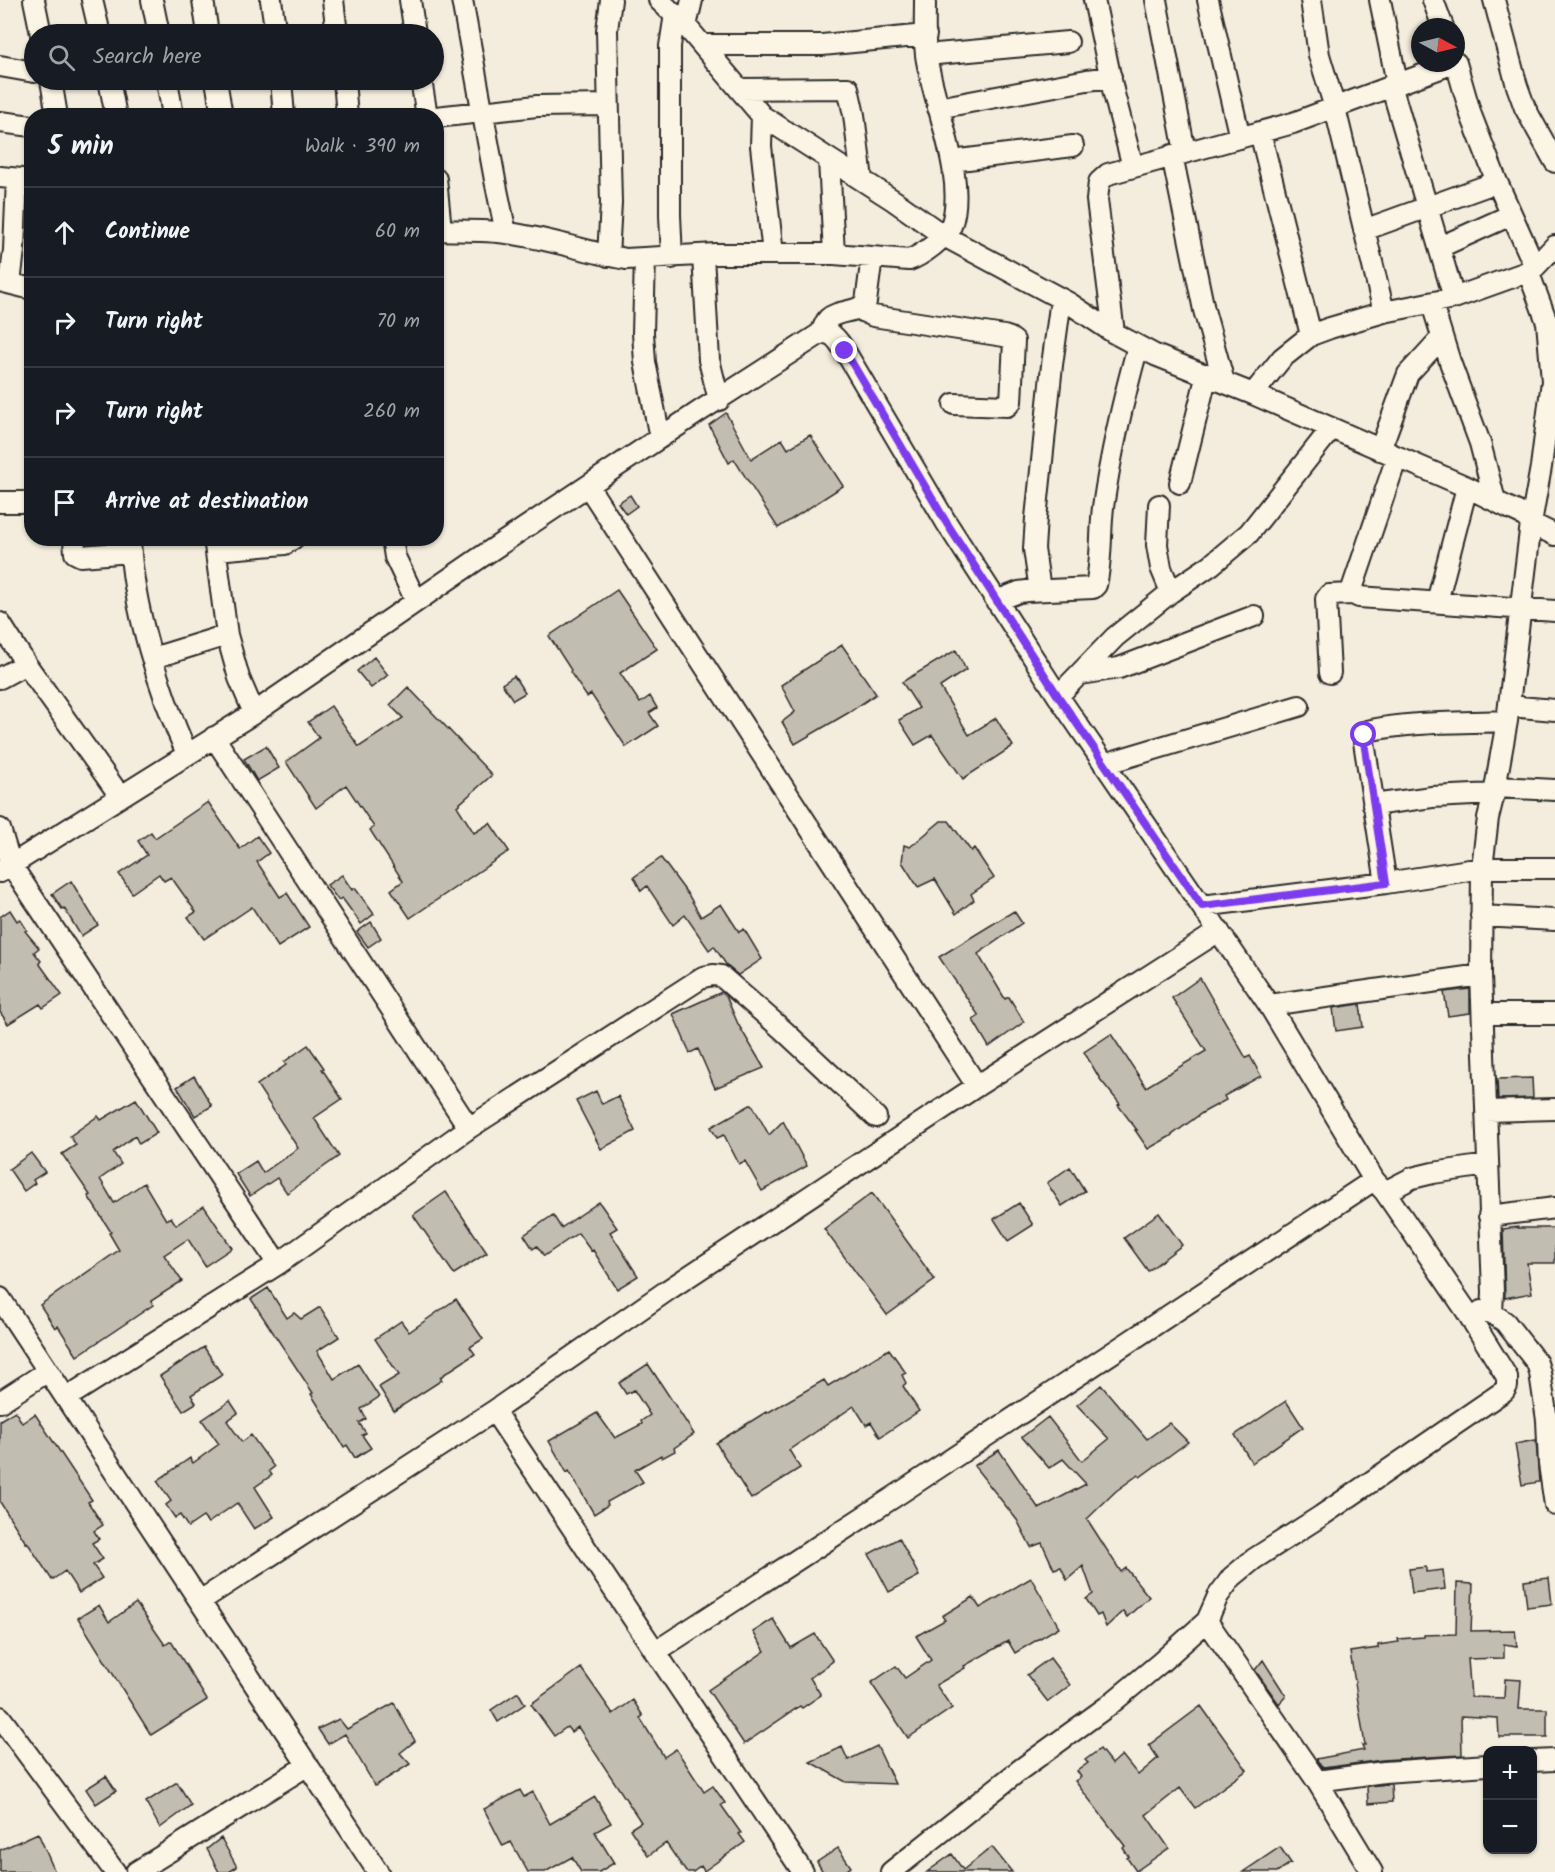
<!DOCTYPE html>
<html lang="en">
<head>
<meta charset="utf-8">
<style>
  :root { --surface:#171b24; --page:#242831; --text:#f1f3f6; --muted:#9ea1a6; --line:#363941 }
  body { margin:0; font-family:Kalam,sans-serif; background:var(--page); color:var(--text) }
  .controls { position:absolute; right:18px; bottom:18px; display:grid; overflow:hidden; border-radius:12px; box-shadow:0 2px 4px #0004 }
  .controls button { width:54px; height:54px; display:grid; place-items:center; padding:0; border:0; border-bottom:2px solid var(--line); background:var(--surface); color:var(--text); font:30px sans-serif }
  .compass { position:absolute; left:1411px; top:18px; width:54px; height:54px; border-radius:50%; background:var(--surface); box-shadow:0 2px 4px #0004; rotate:97deg }
  .stop { position:absolute; width:18px; height:18px; margin:-14px; border:4px solid #7c3aed; border-radius:50%; background:#fff }
  .stop.end { background:#7c3aed; border-color:#fff; box-shadow:0 2px 6px #0008 }
  .list { margin:0; padding:0; list-style:none }
  h2 { display:flex; justify-content:space-between; align-items:center; height:78px; margin:0; padding:0 24px; font-size:26px }
  h2 small { font-size:20px; font-weight:400; color:var(--muted) }
  .list li { display:grid; grid-template-columns:39px 1fr auto; gap:18px; align-items:center; box-sizing:border-box; height:90px; padding:0 24px; border-top:2px solid var(--line) }
  .list b { display:block; font-size:22px; white-space:nowrap }
  .list em { font-size:20px; font-style:normal; color:var(--muted) }
  .icon { flex:none; width:33px; height:33px; fill:none; stroke:currentColor; stroke-width:2; stroke-linecap:round; stroke-linejoin:round }
  .map { position:relative; flex:none; width:1555px; height:1872px; overflow:hidden }
  .search { position:absolute; background:var(--surface); box-shadow:0 2px 4px #0004; left:24px; top:24px; width:420px; height:66px; display:flex; align-items:center; gap:15px; box-sizing:border-box; padding:0 21px; border-radius:33px; color:var(--muted); font-size:22px }
  .panel { position:absolute; background:var(--surface); box-shadow:0 2px 4px #0004; left:24px; top:108px; width:420px; height:438px; border-radius:24px }
  .map>svg:first-child { display:block }
  .building { fill:#c2bdb1; stroke:#2b2b2b; stroke-width:1.5 }
  .lines { fill:none; stroke-linecap:round; stroke-linejoin:round }
  .street-casing { stroke:#2b2b2b; stroke-width:24 }
  .street { stroke:#fcf5e5; stroke-width:20 }
  .route { stroke:#7c3aed; stroke-width:8 }
</style>
</head>
<body>
<div class="map">
<svg width="1555" height="1872" viewBox="0 0 1555 1872">
  <rect width="100%" height="100%" fill="#f4edde"/>
  <filter id="ink" filterUnits="userSpaceOnUse"><feTurbulence type="fractalNoise" baseFrequency=".0167" numOctaves="2"/><feDisplacementMap in="SourceGraphic" scale="12" xChannelSelector="R" yChannelSelector="G"/><feConvolveMatrix kernelMatrix="1 2 1 2 8 2 1 2 1" color-interpolation-filters="sRGB"/></filter>
  <g filter="url(#ink)">
    <path class="building" d="M726,413L751,459L782,439L788,449L810,435L843,486L778,528L734,459L729,463L709,425Z
      M630,495L637,506L626,514L618,503Z
      M617,590L657,649L620,673L640,703L650,696L657,708L649,713L658,726L626,747L591,694L587,697L570,672L571,670L549,636Z
      M842,645L876,694L848,713L795,744L782,722L795,712L781,685Z
      M956,650L966,670L940,687L969,735L996,718L1013,746L963,779L932,735L915,745L899,720L919,708L902,682Z
      M374,657L388,675L371,688L357,671Z
      M514,676L525,693L513,700L502,684Z
      M408,687L492,775L457,806L474,833L490,823L509,851L410,918L391,890L403,881L370,830L374,827L346,785L316,808L286,762L319,738L308,722L331,706L359,747L403,718L390,705Z
      M266,746L279,768L257,781L244,759Z
      M208,802L240,849L257,836L269,853L257,862L280,897L287,893L309,927L278,947L252,907L204,939L188,917L196,912L171,877L164,881L159,874L132,893L119,874L147,855L138,841L151,832L155,838Z
      M941,821H949L971,851L974,848L994,878L971,894L974,900L956,914L935,879L918,887L902,862L904,845L910,847Z
      M661,858L689,896L701,917L721,904L739,932L744,929L762,959L738,975L727,966L714,946L709,950L685,915L673,925L647,886L641,891L634,877Z
      M342,875L352,890L355,888L374,914L361,924L342,898L338,900L327,885Z
      M71,881L98,925L81,936L64,908L62,909L52,894Z
      M10,910L17,921L20,919L27,930L25,931L39,948L34,952L41,961L39,963L62,995L43,1008L40,1004L8,1024L0,1012V917Z
      M1014,911L1022,923L978,954L1005,999L1009,997L1024,1022L989,1047L973,1020L979,1016L939,957Z
      M371,922L381,938L368,947L357,932Z
      M1200,978L1246,1058L1250,1056L1261,1076L1224,1096L1226,1100L1202,1113L1169,1137L1148,1149L1135,1130H1137L1118,1105L1120,1104L1100,1079L1084,1052L1111,1034L1146,1087L1206,1051L1172,998Z
      M1470,989V1013L1448,1016L1444,992Z
      M722,992L726,996L738,1024L764,1068L715,1088L698,1049L690,1053L673,1014Z
      M1360,1004L1363,1027L1336,1031L1333,1008Z
      M308,1045L324,1068L322,1069L342,1099L314,1118L339,1156L287,1193L277,1178L250,1196L236,1174L256,1161L263,1173L298,1148L257,1085L286,1065L284,1062Z
      M194,1076L212,1106L195,1116L177,1087Z
      M1532,1078L1533,1098L1498,1099L1497,1079Z
      M596,1091L602,1104L618,1096L635,1131L601,1149L576,1101Z
      M136,1099L157,1133L139,1144L135,1136L113,1152L121,1164L100,1179L114,1203L144,1183L166,1220L171,1217L176,1225L204,1206L232,1248L205,1266L188,1239L164,1255L182,1281L151,1301L153,1305L77,1356L58,1326L55,1328L40,1305L119,1250L109,1233L111,1232L88,1196L90,1195L62,1154L76,1145L70,1136L98,1116L101,1120Z
      M752,1104L769,1135L783,1121L807,1166L762,1191L745,1161L739,1164L724,1135L717,1138L711,1127Z
      M31,1153L45,1172L33,1180L35,1183L24,1191L9,1169Z
      M1070,1167L1085,1191L1062,1206L1047,1183Z
      M446,1192L487,1253L454,1274L413,1215Z
      M872,1193L935,1280L887,1315L824,1229Z
      M599,1202L617,1228L610,1232L638,1276L617,1289L593,1250L591,1251L578,1233L544,1256L537,1246L533,1249L524,1235L553,1215L561,1228Z
      M1019,1203L1033,1225L1008,1241L994,1219Z
      M1159,1213L1182,1245L1148,1271L1124,1238Z
      M1518,1227V1228H1555V1263H1527L1532,1293L1505,1298L1503,1229Z
      M268,1288L287,1318L294,1313L301,1319L320,1307L339,1337L317,1351L334,1379L358,1364L379,1397L361,1409L366,1419L359,1423L366,1433L362,1435L371,1448L355,1458L347,1445L344,1447L311,1394L313,1393L251,1299Z
      M456,1299L483,1339L470,1347L475,1354L440,1377L442,1380L394,1411L379,1387L399,1375L375,1339L401,1321L409,1332Z
      M204,1347L222,1375L191,1395L196,1403L183,1411L160,1376Z
      M889,1349L906,1373L902,1375L906,1383L903,1386L919,1411L880,1437L871,1422L866,1425L854,1406L789,1450L800,1468L751,1499L716,1443L766,1412L767,1413L824,1380L828,1386Z
      M648,1364L694,1434L674,1448L675,1451L662,1458L661,1455L635,1470L643,1482L607,1502L608,1505L594,1514L569,1471L567,1473L549,1441L597,1413L615,1438L642,1424L641,1421L650,1415L634,1390L626,1394L619,1383Z
      M1101,1385L1147,1439L1169,1423L1188,1442L1140,1477L1138,1475L1116,1491L1087,1519L1121,1572L1126,1568L1149,1597L1127,1617L1123,1611L1106,1627L1101,1614L1097,1616L1086,1599L1093,1594L1083,1566L1067,1580L1061,1567L1054,1569L1042,1543L1031,1547L1017,1520L974,1466L999,1450L1039,1509L1086,1484L1063,1459L1049,1468L1022,1437L1048,1417L1082,1461L1109,1439L1077,1405Z
      M230,1401L238,1413L227,1421L242,1442L251,1435L274,1467L269,1471L272,1475L255,1487L274,1517L254,1529L237,1503L208,1523L203,1517L188,1527L180,1515L175,1518L166,1505L171,1501L157,1481L190,1458L193,1463L219,1444L202,1420Z
      M1286,1401L1303,1427L1252,1463L1235,1435Z
      M15,1411L22,1423L35,1414L92,1500L88,1502L103,1525L94,1531L99,1539L92,1543L103,1559L93,1565L102,1578L79,1593L65,1571L52,1580L27,1542L26,1543L0,1502V1420Z
      M1536,1440L1539,1482L1522,1485L1515,1444Z
      M899,1538L919,1576L889,1592L869,1554Z
      M1426,1567V1572L1443,1570L1445,1589L1412,1593L1409,1569Z
      M1031,1578L1059,1627L1015,1653L1008,1641L964,1666L965,1668L936,1685L952,1708L908,1738L871,1683L896,1666L905,1678L931,1660L916,1636L945,1620L942,1616L973,1597L980,1608Z
      M1549,1578L1552,1604L1527,1607L1524,1581Z
      M1457,1583L1473,1584L1471,1631L1515,1630L1517,1646L1504,1644V1658L1468,1659L1471,1697L1504,1698L1505,1679L1521,1680L1519,1709H1547V1737H1499L1498,1718L1461,1716L1462,1755L1382,1760L1323,1768L1316,1759L1364,1750L1362,1745H1365L1350,1652L1378,1648V1645L1399,1642L1398,1639L1424,1637V1635L1456,1634Z
      M136,1603L165,1645L171,1641L207,1700L151,1735L78,1618L99,1605L109,1622Z
      M773,1619L791,1648L815,1634L833,1661L810,1678L821,1695L802,1708L800,1706L744,1744L708,1690L765,1651L753,1632Z
      M1050,1658L1070,1685L1048,1702L1027,1675Z
      M1263,1660L1286,1696L1279,1704L1255,1670Z
      M581,1668L613,1714L633,1700L643,1716L640,1718L664,1757L676,1749L704,1792L713,1786L725,1803L721,1805L741,1833L739,1834L745,1842L704,1871L701,1866L693,1872H686L666,1843L648,1856L630,1829L641,1822L578,1727L571,1732L567,1727L554,1736L531,1704Z
      M518,1692L525,1704L498,1722L491,1710Z
      M394,1703L415,1741L400,1753L410,1764L375,1786L345,1734L328,1744L318,1729L339,1719L347,1729Z
      M1201,1706L1247,1770L1195,1808L1180,1788L1146,1815L1169,1848L1136,1871L1127,1858L1129,1857L1123,1848L1125,1846L1075,1781L1081,1777L1077,1771L1088,1763L1085,1760L1100,1749L1112,1764L1122,1755L1138,1775L1158,1758L1149,1745Z
      M877,1746L895,1784L846,1782L810,1762L842,1747L848,1760Z
      M106,1776L116,1791L96,1804L86,1789Z
      M177,1782L191,1805L160,1828L146,1802Z
      M1391,1784L1392,1802L1368,1804L1367,1786Z
      M520,1790L524,1797L533,1792L550,1824L595,1797L611,1823L595,1832L614,1863L599,1872H581L572,1857L545,1872H528L511,1842L503,1846L484,1809Z
      M38,1833L55,1872H0V1850Z
      M221,1838L237,1867L229,1872H219L207,1849Z
      M992,1847L1012,1872H927L952,1854L963,1870Z
      M1280,1847L1291,1863L1277,1872H1243Z
      M838,1848L851,1867L844,1872H823L817,1862Z"/>
    <g class="lines">
      <g class="street-casing">
        <path id="street" d="M34,0L41,34
          M92,0L100,34
          M152,0L159,34
          M203,0L208,34
          M271,0L276,34
          M333,0L337,34
          M410,0L415,34
          M462,0L495,180L506,233
          M659,0L686,26L762,116L893,200L944,236L1069,303L1114,333L1155,355L1253,394L1467,487L1509,508L1522,514L1531,523L1555,535
          M1094,0L1114,94L1133,167
          M1156,0L1185,152
          M1208,0L1240,138
          M1311,0L1319,55L1335,108L1384,312
          M1380,0L1397,83
          M1433,0L1443,27
          M1494,0L1517,86L1525,108L1555,162
          M686,26L692,0
          M702,45H822L926,35
          M926,55L1068,42
          M1456,63L1471,115L1497,182L1535,267
          M0,66L34,72
          M51,80L57,116
          M109,80L116,116
          M167,80L173,116
          M216,80L222,116
          M281,80L284,116
          M344,80L347,116
          M421,80L427,116
          M1391,85L1454,298
          M739,89L848,88L854,115L862,180
          M938,108L1087,80L1111,77
          M762,116L761,146L773,254
          M436,117L537,106L608,105
          M0,122L32,126
          M1260,132L1311,335
          M1172,155L1204,310L1224,382
          M829,160L834,254
          M952,161L1073,146
          M0,177L32,180
          M436,179L441,230
          M436,230C460,231 484,230 507,233C548,238 586,252 626,259L716,254H834L909,260C921,256 946,238 951,226C968,179 933,104 926,55C924,37 925,18 925,0
          M1364,230L1497,182
          M1440,247L1511,215
          M608,256L611,203L607,30L611,0
          M703,256L709,360L719,400
          M645,258L643,333L645,362L660,438
          M672,258L670,215V46L675,14
          M0,281L32,289
          M10,283L14,250L17,179
          M1432,304L1450,362L1480,443L1495,501
          M858,309L873,316L1004,336L1010,338L1014,341L1011,402L1007,406L954,404
          M821,333C823,329 825,322 828,319C839,309 857,314 866,302L872,257
          M1114,333L1097,200L1099,182L1108,174L1293,123L1454,63
          M1253,394L1282,358L1311,335L1330,328L1384,312L1454,298L1524,273L1535,267L1555,246
          M1380,450L1408,374L1442,337
          M1180,483L1207,374
          M588,486L977,1086
          M0,502H32
          M1159,505L1157,545L1161,568L1171,592
          M74,538L75,553L81,556L131,552
          M130,538C132,606 160,693 187,754
          M214,538L227,635L239,678L254,713
          M392,538L395,557L416,601
          M216,550L285,544L294,538
          M1040,590L1034,549L1036,518L1052,365L1061,299
          M1353,594V586L1397,457
          M996,601L1019,592L1027,591L1093,588L1096,585C1102,560 1100,533 1103,507C1111,452 1123,400 1138,346
          M1437,602L1467,487
          M0,623L26,664L120,796
          M153,658L227,635
          M1330,673L1326,599L1329,595L1353,594L1359,597L1555,611
          M1081,674L1119,668L1254,616
          M0,678L26,664
          M1058,696L1115,637L1171,592L1211,565L1249,533L1331,429
          M1509,706L1555,710
          M214,737L469,1128
          M1104,764L1299,706
          M1496,787L1555,790
          M1373,805L1432,797L1494,794
          M0,829L11,865L278,1264
          M0,872L254,713L478,559L700,411L821,333C834,332 838,341 845,351L946,522L1058,696L1269,1005L1374,1180L1385,1192L1465,1309L1507,1377V1386L1504,1391L1321,1516L1254,1559L1232,1577L1218,1596L1207,1621L1160,1663L1108,1706L1021,1769L891,1872
          M1386,883L1364,742V735L1367,731C1412,721 1461,723 1507,721
          M1202,906L1386,883L1482,868H1555
          M1481,916L1555,920
          M1269,1005L1481,975
          M1483,1014H1555
          M1486,1111L1555,1109
          M1385,1192L1412,1178L1433,1173L1487,1165
          M1489,1216L1555,1208
          M0,1298L378,1872
          M1481,1311L1492,1313L1505,1322L1537,1363L1540,1373L1547,1420L1549,1464L1555,1505
          M1492,1313L1493,1292L1481,975L1482,868L1488,818L1494,794L1507,721L1531,523L1541,467L1552,381L1547,322L1528,271
          M66,1398L278,1264L469,1128L703,977L713,975L721,976L783,1030L876,1117
          M0,1402L48,1371
          M494,1411L803,1872
          M200,1601L494,1411L668,1290L977,1086L1219,931
          M1207,1621L1317,1781L1372,1872
          M655,1652L897,1495L1374,1180
          M0,1717L115,1872
          M1532,1761L1555,1760
          M1317,1781L1384,1772L1488,1765
          M136,1872L308,1765"/>
      </g>
      <use href="#street" class="street"/>
    </g>
  </g>
  <g class="lines" filter="url(#ink)">
    <path class="route" d="M845,351L946,522L1058,696L1202,906L1386,883L1364,742V735"/>
  </g>
</svg>
<div class="controls">
<button>+</button>
<button>−</button>
</div>
<svg class="compass" viewBox="-18 -18 36 36"><path d="M0-13l5 13h-10z" fill="#e53935"/><path d="M0 13l5-13h-10z" fill="#9ea1a6"/></svg>
<div class="stop" style="left:1364px;top:735px"></div>
<div class="stop end" style="left:845px;top:351px"></div>
<div class="search"><svg class="icon" aria-label="search" viewBox="0 0 24 24"><circle cx="10" cy="10" r="6"/><path d="M15 15l6 6"/></svg>Search here</div>
<section class="panel">
<h2>5 min<small>Walk · 390 m</small></h2>
<ul class="list">
<li><svg class="icon" aria-label="ahead" viewBox="0 0 24 24"><path d="M12 20V5M6 11l6-6 6 6"/></svg><div><b>Continue</b></div><em>60 m</em></li>
<li><svg class="icon" aria-label="right" viewBox="0 0 24 24"><path d="M7 20v-9h11M14 6l5 5-5 5"/></svg><div><b>Turn right</b></div><em>70 m</em></li>
<li><svg class="icon" aria-label="right" viewBox="0 0 24 24"><path d="M7 20v-9h11M14 6l5 5-5 5"/></svg><div><b>Turn right</b></div><em>260 m</em></li>
<li><svg class="icon" aria-label="arrive" viewBox="0 0 24 24"><path d="M6 21V4h12l-3 4 3 4H6"/></svg><div><b>Arrive at destination</b></div></li>
</ul>
</section>
</div>
</body>
</html>
